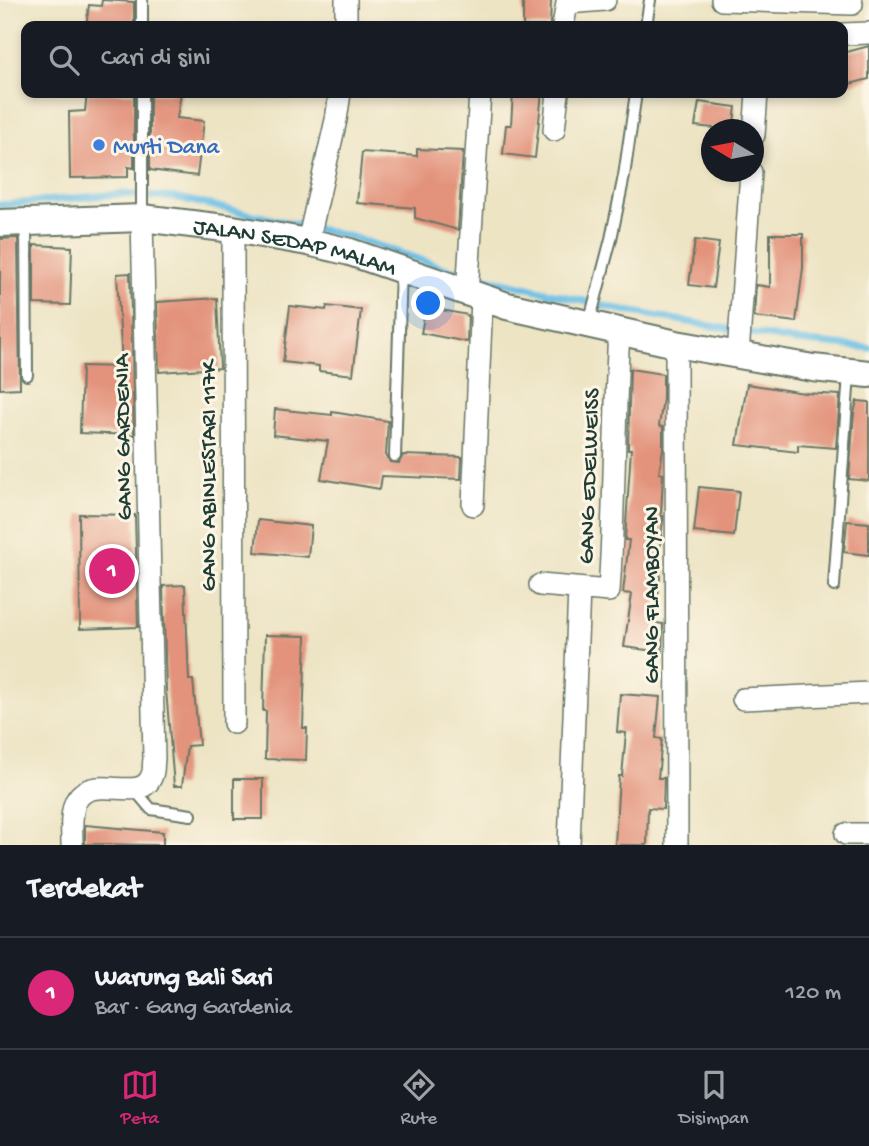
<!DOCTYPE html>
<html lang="id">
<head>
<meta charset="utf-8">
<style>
  :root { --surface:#171b24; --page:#20242c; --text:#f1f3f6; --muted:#9ea1a6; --line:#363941; --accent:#db2777 }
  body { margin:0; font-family:"Gochi Hand",sans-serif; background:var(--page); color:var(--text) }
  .compass { position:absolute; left:701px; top:119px; width:63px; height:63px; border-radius:50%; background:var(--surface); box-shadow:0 4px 10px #0003; rotate:280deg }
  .you { position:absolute; left:429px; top:304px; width:24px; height:24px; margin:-18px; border:5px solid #fff; border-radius:50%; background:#1a73e8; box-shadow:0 0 0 10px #1a73e833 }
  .badge { display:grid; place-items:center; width:46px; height:46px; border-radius:50%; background:var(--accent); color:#fff; font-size:23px; font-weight:700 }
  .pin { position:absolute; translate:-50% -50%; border:4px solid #fff; box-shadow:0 2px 7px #0006 }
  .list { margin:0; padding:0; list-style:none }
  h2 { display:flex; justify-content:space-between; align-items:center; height:91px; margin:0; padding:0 28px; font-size:30px }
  h2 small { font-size:23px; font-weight:400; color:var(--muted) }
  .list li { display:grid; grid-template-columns:46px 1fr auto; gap:21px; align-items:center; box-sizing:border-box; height:112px; padding:0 28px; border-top:2px solid var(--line) }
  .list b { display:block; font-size:26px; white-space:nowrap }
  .list p { margin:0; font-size:23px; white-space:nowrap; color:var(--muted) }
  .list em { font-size:23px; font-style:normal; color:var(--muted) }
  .icon { flex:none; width:38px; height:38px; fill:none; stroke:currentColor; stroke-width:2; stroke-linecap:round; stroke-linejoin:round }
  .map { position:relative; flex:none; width:869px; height:845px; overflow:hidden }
  .search { position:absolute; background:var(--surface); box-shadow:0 4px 10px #0003; left:21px; right:21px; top:21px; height:77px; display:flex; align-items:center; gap:18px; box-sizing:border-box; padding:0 24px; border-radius:14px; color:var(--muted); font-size:26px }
  .sheet { height:203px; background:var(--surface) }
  nav { display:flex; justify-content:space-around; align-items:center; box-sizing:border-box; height:98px; border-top:2px solid var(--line); background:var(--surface); font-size:19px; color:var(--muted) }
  nav a { display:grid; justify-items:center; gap:4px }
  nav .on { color:var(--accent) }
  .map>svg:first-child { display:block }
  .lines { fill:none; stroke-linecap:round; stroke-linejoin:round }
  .stream { stroke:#6abfe6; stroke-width:7 }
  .building { fill:#e3937b }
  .service-casing { stroke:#677766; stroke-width:14 }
  .minor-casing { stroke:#677766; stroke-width:24 }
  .tertiary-casing { stroke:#677766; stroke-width:30 }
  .service { stroke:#fff; stroke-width:10 }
  .minor { stroke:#fff; stroke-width:21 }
  .tertiary { stroke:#fff; stroke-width:26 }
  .shop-dot { fill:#3f7fe0; stroke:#fcf5e5; stroke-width:2.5 }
  .labels { text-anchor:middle; stroke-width:6; stroke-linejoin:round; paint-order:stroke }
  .shop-label { font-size:23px; fill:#366cbe; stroke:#fcf5e5; text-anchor:start }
  .street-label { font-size:23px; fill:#1f3d34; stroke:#fcf5e5 }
</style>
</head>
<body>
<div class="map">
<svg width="869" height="845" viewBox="0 0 869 845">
  <rect width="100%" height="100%" fill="#fcf5e5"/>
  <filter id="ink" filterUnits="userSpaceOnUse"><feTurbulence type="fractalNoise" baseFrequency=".0143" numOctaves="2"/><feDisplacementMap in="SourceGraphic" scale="14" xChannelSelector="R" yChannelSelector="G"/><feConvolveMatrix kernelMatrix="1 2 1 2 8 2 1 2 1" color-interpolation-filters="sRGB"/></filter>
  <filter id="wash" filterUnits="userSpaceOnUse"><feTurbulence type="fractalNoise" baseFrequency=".00686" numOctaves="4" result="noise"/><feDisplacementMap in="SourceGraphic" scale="28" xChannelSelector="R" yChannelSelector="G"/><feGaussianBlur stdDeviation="1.57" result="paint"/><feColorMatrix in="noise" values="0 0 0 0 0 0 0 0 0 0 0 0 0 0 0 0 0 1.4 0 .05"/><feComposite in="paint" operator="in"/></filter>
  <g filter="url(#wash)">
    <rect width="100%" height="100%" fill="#ede4c4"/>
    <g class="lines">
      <path class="stream" d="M0,205L120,194L178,198L352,237L448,269L622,310L796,341L869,348"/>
    </g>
    <g id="blocks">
      <path class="building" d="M102,0L134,2V26H86L89,5L101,6Z
        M523,0H551L550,26H523Z
        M869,46V79L846,85L843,75V53Z
        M87,93H134V168L128,167V177L70,178L69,112L85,111Z
        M150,93H181L177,118L204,121L197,176L150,170Z
        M513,93H542L535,158L503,154L506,125H511Z
        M699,102L736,107L733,130L695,126Z
        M417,149L463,151L458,230L415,218V208L357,203L362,152L417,156Z
        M770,234H803V268L796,322L754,317L756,285L770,287Z
        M18,238L20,388L0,389V239Z
        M695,240L719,243L713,288L689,285Z
        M34,245L72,247L70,305L34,304Z
        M130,273L134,435L80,433L82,366L122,367L117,274Z
        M217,298L220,368L159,372L157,302Z
        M290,306L326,310L327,306L361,310L353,375L319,371V366L283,362Z
        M426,307L468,315L467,342L421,333Z
        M630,369L663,374V399L659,426L663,427V449L659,473L663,474L661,516H663V520L657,569H661L655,623L663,624L662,652L624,647L632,594L623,593L629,540H625L631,449H628Z
        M747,384L804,393L840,395L836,448L798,445V452L737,445Z
        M857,401L869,402V481L849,479L854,413Z
        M275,409L332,415V412L388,421L386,455L390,462L399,463L403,455L462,457L461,479L382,476L380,489L321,479L328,441L273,435Z
        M699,487L739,491L734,536L694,532Z
        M79,514L135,515L138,627L80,629Z
        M258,520L311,526L308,557L255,552Z
        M847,521L869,523V555L844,552Z
        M185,585L189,680H193L199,745L187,746L182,786H174L166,689L163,586Z
        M265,635L306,636L303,728H307L306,760L265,759L266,711H263Z
        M620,694L660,697L656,738L662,739L658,778H664L663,809L648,808L647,845H615L619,776H622L626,733L617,732Z
        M234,779H263V819H234Z
        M85,825L163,832V845L85,844Z"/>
    </g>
  </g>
  <g filter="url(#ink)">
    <use href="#blocks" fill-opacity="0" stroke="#677766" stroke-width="2"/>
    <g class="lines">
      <g class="service-casing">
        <path id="service" d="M142,26V0
          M646,26L650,0
          M142,93V218
          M26,223L27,375
          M589,323L611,239L624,176L636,93
          M395,456L401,270
          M834,586L849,374
          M134,789L151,809L191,815"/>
      </g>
      <g class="minor-casing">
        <path id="minor" d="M346,0V26
          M722,0L852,4
          M563,26L567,3L605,0
          M843,34L869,33
          M554,130L558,93
          M754,135L757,93
          M233,229L234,723
          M308,242L336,120L340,93
          M467,294L480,93
          M676,344L677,845
          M738,355L751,172
          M473,505L482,299
          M540,585L609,591C615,505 614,418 619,331
          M743,699L869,693
          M846,834H869
          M72,845C72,832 70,813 76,801C92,771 142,806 152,775C154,771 153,764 154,759L142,218
          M569,845L579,589"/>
      </g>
      <g class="tertiary-casing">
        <g id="tertiary">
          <path id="s1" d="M0,223L142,218L233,229L308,242L350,252L507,306L676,344L813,368L869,374"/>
        </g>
      </g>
      <use href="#service" class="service"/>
      <use href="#minor" class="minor"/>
      <use href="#tertiary" class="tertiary"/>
    </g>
  </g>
  <circle class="shop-dot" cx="99" cy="145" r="7"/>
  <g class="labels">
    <g class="shop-label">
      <text x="113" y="153">Murti Dana</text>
    </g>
    <g class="street-label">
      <text dy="8" stroke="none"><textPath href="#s1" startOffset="298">JALAN SEDAP MALAM</textPath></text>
      <text transform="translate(121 437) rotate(-91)" y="8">GANG GARDENIA</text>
      <text transform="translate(207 476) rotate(-90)" y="8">GANG ABINLESTARI 117K</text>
      <text transform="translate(587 476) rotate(-88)" y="8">GANG EDELWEISS</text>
      <text transform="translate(650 595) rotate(-90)" y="8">GANG FLAMBOYAN</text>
    </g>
  </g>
</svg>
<svg class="compass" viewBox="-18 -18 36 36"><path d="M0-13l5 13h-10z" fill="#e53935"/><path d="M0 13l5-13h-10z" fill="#9ea1a6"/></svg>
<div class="you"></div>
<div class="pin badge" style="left:112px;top:571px">1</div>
<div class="search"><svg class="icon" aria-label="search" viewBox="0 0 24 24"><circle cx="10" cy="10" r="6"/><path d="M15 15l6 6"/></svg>Cari di sini</div>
</div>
<section class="sheet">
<h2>Terdekat<small></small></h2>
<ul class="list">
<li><span class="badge">1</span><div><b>Warung Bali Sari</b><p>Bar · Gang Gardenia</p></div><em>120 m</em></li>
</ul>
</section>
<nav>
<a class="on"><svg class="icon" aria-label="map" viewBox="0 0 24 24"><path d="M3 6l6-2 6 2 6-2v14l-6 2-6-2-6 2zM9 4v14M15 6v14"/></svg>Peta</a>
<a><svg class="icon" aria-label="directions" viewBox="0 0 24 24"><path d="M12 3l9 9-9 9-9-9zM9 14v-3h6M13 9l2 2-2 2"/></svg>Rute</a>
<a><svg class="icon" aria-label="saved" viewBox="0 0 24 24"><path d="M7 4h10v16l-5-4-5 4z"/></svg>Disimpan</a>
</nav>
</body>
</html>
